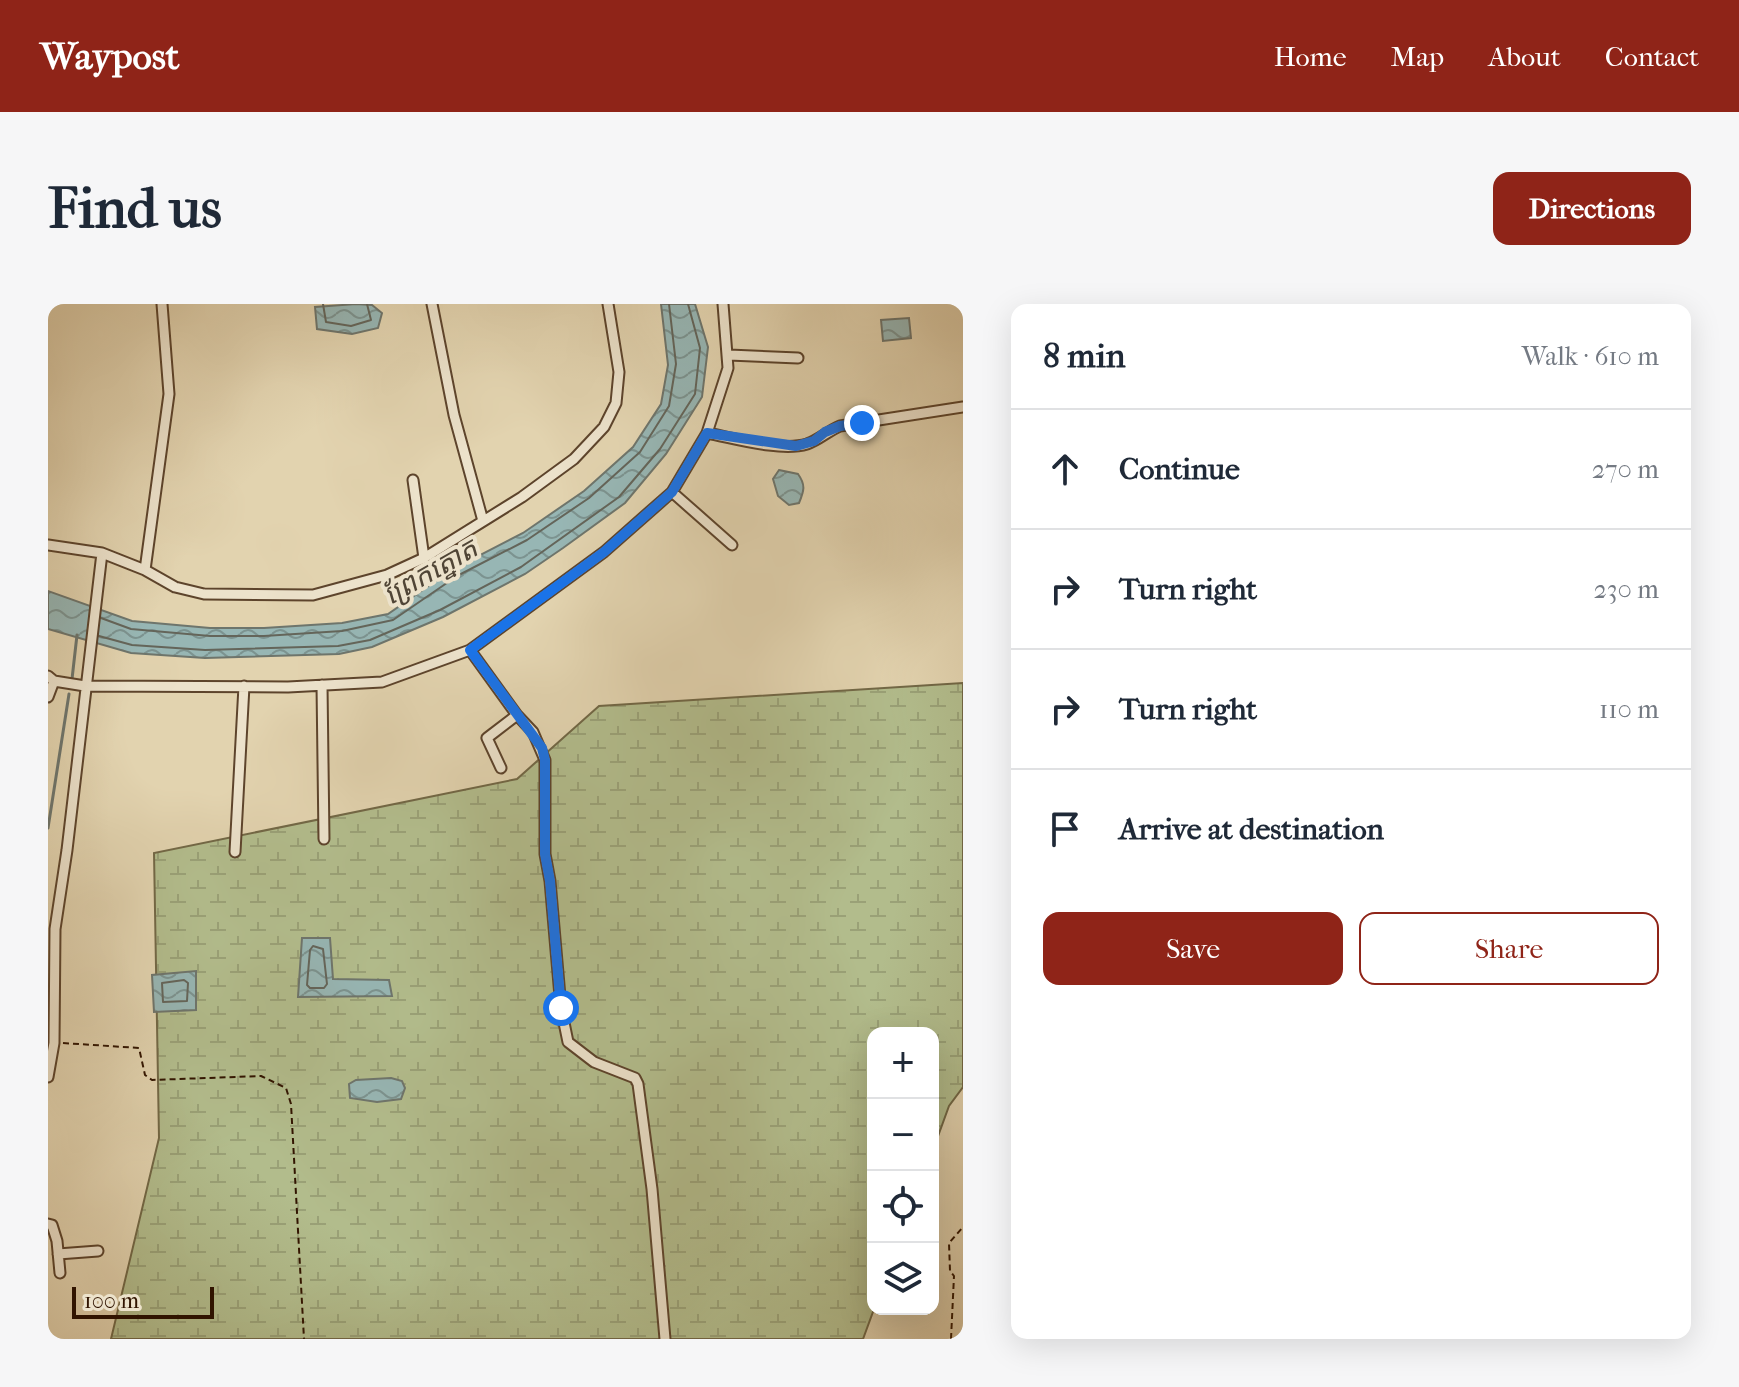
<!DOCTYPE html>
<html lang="en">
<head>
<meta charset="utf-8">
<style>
  :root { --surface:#fff; --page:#f6f6f7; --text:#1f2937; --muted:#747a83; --line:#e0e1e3; --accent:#8f2418 }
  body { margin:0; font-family:"IM FELL French Canon","Noto Sans Khmer",serif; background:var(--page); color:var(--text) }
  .controls { position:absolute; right:24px; bottom:24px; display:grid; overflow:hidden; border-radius:16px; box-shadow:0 8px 32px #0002 }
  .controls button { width:72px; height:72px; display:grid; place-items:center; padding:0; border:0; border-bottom:2px solid var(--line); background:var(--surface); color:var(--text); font:40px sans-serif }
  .scale { position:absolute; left:24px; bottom:20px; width:142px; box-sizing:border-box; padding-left:8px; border:4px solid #311400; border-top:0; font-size:22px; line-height:28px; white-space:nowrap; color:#311400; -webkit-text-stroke:6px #ece2cb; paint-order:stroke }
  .stop { position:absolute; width:24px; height:24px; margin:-18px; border:6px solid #1a73e8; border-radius:50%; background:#fff }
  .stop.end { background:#1a73e8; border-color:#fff; box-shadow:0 2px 8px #0008 }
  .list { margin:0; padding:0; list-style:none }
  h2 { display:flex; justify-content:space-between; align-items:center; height:104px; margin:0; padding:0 32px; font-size:34px }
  h2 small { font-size:26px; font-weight:400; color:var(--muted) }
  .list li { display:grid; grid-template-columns:52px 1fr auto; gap:24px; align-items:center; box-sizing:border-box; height:120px; padding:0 32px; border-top:2px solid var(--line) }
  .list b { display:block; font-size:30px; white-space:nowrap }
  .list em { font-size:26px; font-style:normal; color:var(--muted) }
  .actions { display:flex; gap:16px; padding:24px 32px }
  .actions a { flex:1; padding:18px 0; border:2px solid var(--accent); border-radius:16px; text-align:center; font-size:28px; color:var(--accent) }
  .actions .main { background:var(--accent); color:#fff }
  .icon { flex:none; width:44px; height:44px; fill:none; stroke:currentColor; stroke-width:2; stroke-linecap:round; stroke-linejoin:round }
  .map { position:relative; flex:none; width:915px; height:1035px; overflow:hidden; border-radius:16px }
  header { display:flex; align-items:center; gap:48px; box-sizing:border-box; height:112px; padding:0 40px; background:var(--accent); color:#fff }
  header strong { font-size:38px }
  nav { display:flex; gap:44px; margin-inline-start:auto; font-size:28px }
  .intro { display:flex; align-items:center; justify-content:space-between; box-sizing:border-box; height:192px; padding:0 48px }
  h1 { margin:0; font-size:56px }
  .button { padding:20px 36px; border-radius:16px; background:var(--accent); color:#fff; font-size:28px; font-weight:700 }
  main { display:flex; gap:48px; padding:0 48px }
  aside { flex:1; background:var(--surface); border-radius:16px; box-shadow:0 8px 32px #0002 }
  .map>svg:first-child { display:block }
  .wetland { fill:url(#wetland-marsh); stroke:#726846; stroke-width:2 }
  .water { fill:url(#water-waves); stroke:#6e756c; stroke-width:2 }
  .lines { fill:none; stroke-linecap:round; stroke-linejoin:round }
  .shore { stroke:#64655a; stroke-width:2 }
  .stream { stroke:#6e756c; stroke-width:3 }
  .street-casing { stroke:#5d442c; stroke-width:13 }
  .path { stroke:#311400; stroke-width:2; stroke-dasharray:6 4; stroke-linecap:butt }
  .street { stroke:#ece2cb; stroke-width:9 }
  .route { stroke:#1a73e8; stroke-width:10 }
  .labels { text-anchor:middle; stroke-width:8; stroke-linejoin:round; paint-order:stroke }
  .water-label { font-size:28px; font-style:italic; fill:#504536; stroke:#ece2cb }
</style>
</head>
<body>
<header>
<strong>Waypost</strong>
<nav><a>Home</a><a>Map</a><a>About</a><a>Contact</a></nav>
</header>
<div class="intro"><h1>Find us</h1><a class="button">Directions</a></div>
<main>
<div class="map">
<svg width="915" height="1035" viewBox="0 0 915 1035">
  <defs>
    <pattern id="wetland-marsh" width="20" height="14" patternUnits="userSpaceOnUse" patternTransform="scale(2)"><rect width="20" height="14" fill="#b2bc8c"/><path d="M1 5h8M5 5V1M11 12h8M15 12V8" fill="none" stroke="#9aa177"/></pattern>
    <pattern id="water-waves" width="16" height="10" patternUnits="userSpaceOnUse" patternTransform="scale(2)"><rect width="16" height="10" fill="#97b6b4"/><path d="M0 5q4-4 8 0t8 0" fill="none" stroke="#7c9390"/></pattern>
  </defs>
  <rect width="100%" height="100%" fill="#e2d3af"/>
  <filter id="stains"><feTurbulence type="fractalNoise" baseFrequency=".0025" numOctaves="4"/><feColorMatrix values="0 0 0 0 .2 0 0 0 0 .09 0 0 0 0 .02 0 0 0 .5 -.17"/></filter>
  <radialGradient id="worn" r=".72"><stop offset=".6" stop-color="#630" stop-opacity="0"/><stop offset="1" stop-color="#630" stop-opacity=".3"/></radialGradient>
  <path class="wetland" d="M915,379V783L901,802L885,846V729H825L826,1005L815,1035H63L111,834L106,549L469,475L551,402Z"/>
  <path class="water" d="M308,0L324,1L334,9L330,24L304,30L269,25L267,3Z
    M613,0H647L660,43L654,93L618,150L577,199L515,244L477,270L395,313L324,343L291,350L157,354L83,349L0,325V287L84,317L162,324H216L294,319L340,310L405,265L475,229L536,187L585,143L613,100L620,61Z
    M861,14L863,34L835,37L833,16Z
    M731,166L750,170C758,181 756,187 751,199L741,201L730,192L725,175Z
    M254,634H282L285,675L341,676L344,692L250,693Z
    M148,667V706L106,708L104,671Z
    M343,774L354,777L357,784L353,795L329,798L302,794L301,780L308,776Z"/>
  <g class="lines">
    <path class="shore" d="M275,0L278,18L303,22L323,16L319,0
      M53,314L83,325L162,332H216L294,327L345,316L409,272L479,236L541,194L592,148L621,102L628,60L621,0
      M51,332L84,341L157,346L290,342L322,336L392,306L473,263L571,193L612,145L647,90L652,44L640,0
      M265,642L275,645L279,680L276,684H262L259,681L262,646Z
      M136,676L140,679L139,697L115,698L114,679Z"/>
    <path class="stream" d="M24,375L29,331
      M0,524L21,390"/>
    <g class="street-casing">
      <path id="street" d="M384,0L406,111L435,217
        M681,51L750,54
        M659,129C686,134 733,148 759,140C771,136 780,127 792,122L915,103
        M365,176L376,254
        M624,188L684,241
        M0,241L54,249L97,266L127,283L156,290L265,291L339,271L376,254L474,193L526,155L556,123L568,99L571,68L560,0
        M97,266L121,90L114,0
        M422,346L469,411L439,434L453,464
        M0,372L6,377L37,382L240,383L334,378L422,346L556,248L624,188L659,129L680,64L675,0
        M274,381L276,535
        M0,393L6,377
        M469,411L485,428L497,456V550L502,577L513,704L520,738L546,758L587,774L590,780L604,885L617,1035
        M187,548L196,382
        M0,773L6,739L7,625L19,546L54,249
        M0,920L4,921L9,937L12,969
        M10,950L50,947"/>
    </g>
    <path class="path" d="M15,739L91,744L97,771L104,776L213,772L238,784L243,800L256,1035
      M903,1035L906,972L902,967L901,939L915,923"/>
    <use href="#street" class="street"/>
  </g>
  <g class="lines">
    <path class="route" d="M513,704L502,577L497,550V456L494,444L422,346L556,248L624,188L659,129L748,142L766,137L777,128L792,122L814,119"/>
  </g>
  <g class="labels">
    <g class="water-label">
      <text transform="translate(382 267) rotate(-30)" y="10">ព្រែកត្នោត</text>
    </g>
  </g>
  <rect width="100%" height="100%" filter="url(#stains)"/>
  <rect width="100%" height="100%" fill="url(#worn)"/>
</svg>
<div class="controls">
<button>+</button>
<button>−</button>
<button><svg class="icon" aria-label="locate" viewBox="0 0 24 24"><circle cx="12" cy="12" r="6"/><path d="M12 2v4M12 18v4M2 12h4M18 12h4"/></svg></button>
<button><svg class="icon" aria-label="layers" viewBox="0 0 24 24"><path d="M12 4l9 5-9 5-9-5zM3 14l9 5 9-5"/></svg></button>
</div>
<div class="scale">100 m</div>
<div class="stop" style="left:513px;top:704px"></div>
<div class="stop end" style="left:814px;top:119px"></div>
</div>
<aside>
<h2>8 min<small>Walk · 610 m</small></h2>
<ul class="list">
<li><svg class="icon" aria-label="ahead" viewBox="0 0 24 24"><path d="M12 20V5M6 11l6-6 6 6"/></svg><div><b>Continue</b></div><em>270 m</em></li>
<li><svg class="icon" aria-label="right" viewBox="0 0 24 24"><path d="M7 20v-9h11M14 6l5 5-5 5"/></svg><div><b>Turn right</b></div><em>230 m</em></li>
<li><svg class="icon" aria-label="right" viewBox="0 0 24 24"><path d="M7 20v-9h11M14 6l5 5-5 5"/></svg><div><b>Turn right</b></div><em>110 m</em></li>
<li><svg class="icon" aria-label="arrive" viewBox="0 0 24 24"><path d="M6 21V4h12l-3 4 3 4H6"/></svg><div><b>Arrive at destination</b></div></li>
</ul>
<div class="actions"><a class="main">Save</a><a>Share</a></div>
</aside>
</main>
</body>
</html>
